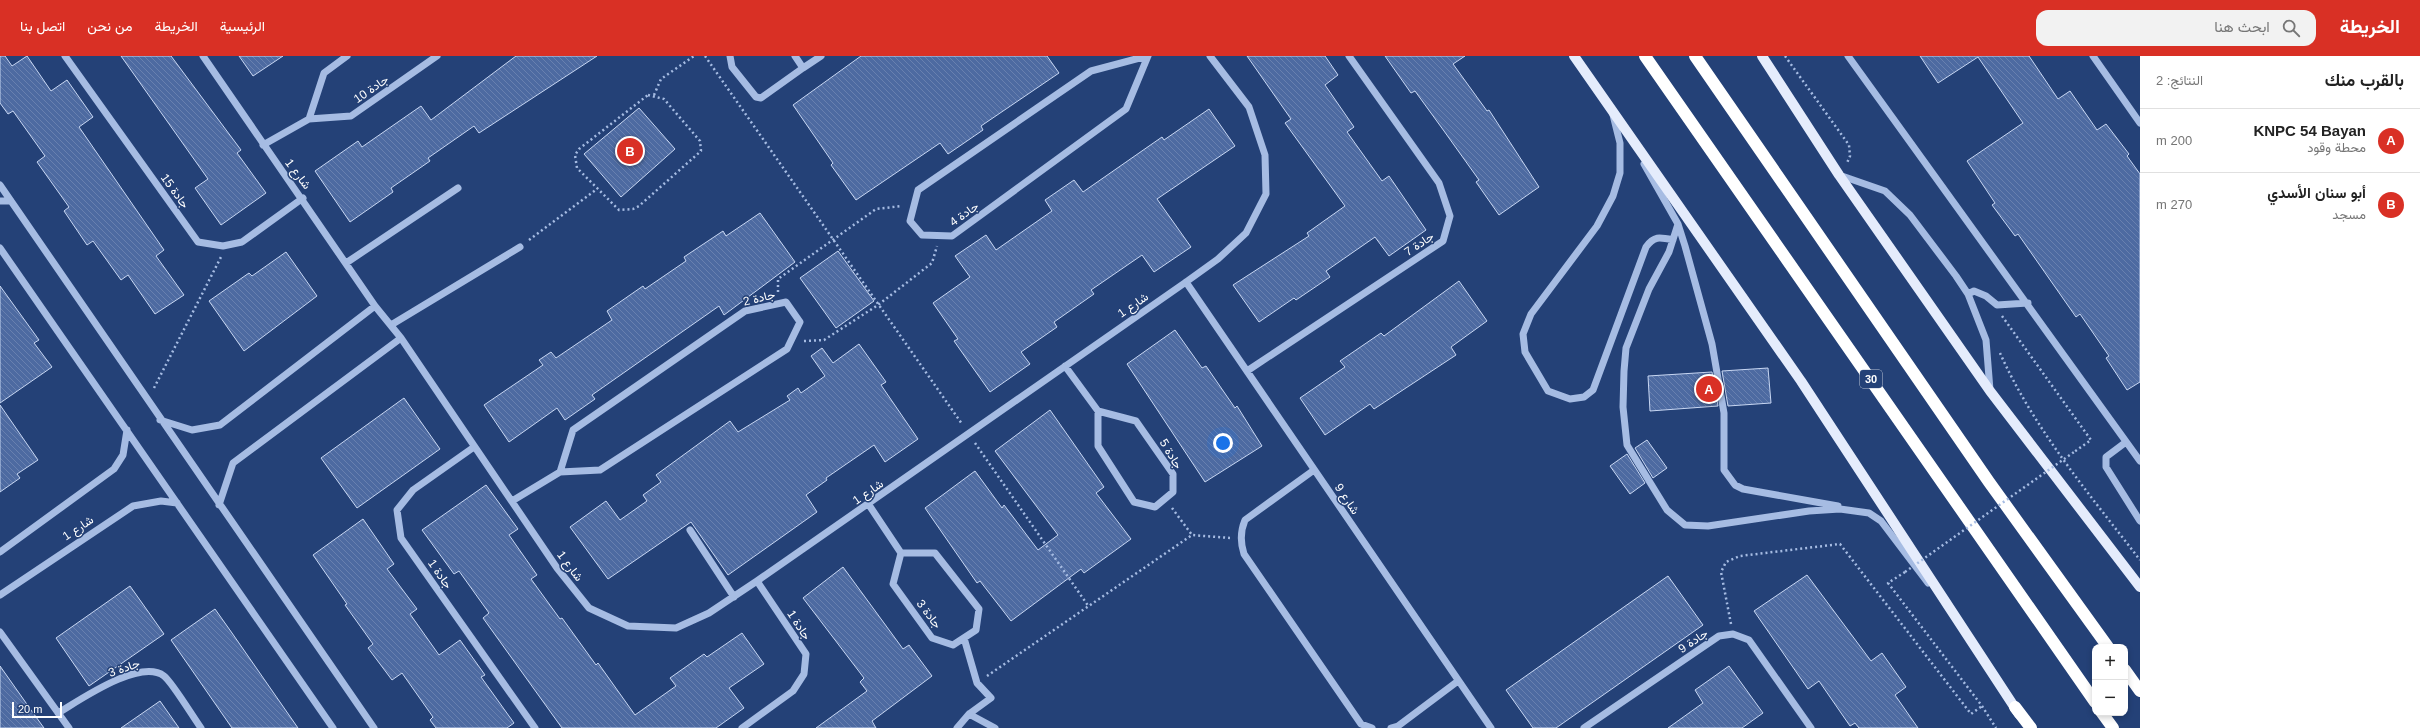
<!DOCTYPE html>
<html lang="ar">
<head>
<meta charset="utf-8">
<style>
  :root { --surface:#fff; --page:#f2f2f2; --text:#222; --muted:#767676; --line:#e0e0e0; --accent:#d93025 }
  body { margin:0; font-family:Arial,Vazirmatn,sans-serif; background:var(--page); color:var(--text); direction:rtl }
  .controls { position:absolute; right:12px; bottom:12px; display:grid; overflow:hidden; border-radius:8px; box-shadow:0 2px 6px #0003 }
  .controls button { width:36px; height:36px; display:grid; place-items:center; padding:0; border:0; border-bottom:1px solid var(--line); background:var(--surface); color:var(--text); font:20px sans-serif }
  .scale { position:absolute; left:12px; bottom:10px; width:50px; box-sizing:border-box; padding-left:4px; border:2px solid #fff; border-top:0; font-size:11px; line-height:14px; white-space:nowrap; color:#fff; -webkit-text-stroke:3px #244177; paint-order:stroke }
  .you { position:absolute; left:1223px; top:387px; width:14px; height:14px; margin:-10px; border:3px solid #fff; border-radius:50%; background:#1a73e8; box-shadow:0 0 0 6px #1a73e833 }
  .badge { display:grid; place-items:center; width:26px; height:26px; border-radius:50%; background:var(--accent); color:#fff; font-size:13px; font-weight:700 }
  .pin { position:absolute; translate:-50% -50%; border:2px solid #fff; box-shadow:0 1px 4px #0006 }
  .list { margin:0; padding:0; list-style:none }
  h2 { display:flex; justify-content:space-between; align-items:center; height:52px; margin:0; padding:0 16px; font-size:17px }
  h2 small { font-size:13px; font-weight:400; color:var(--muted) }
  .list li { display:grid; grid-template-columns:26px 1fr auto; gap:12px; align-items:center; box-sizing:border-box; height:64px; padding:0 16px; border-top:1px solid var(--line) }
  .list b { display:block; font-size:15px; white-space:nowrap }
  .list p { margin:0; font-size:13px; white-space:nowrap; color:var(--muted) }
  .list em { font-size:13px; font-style:normal; color:var(--muted) }
  .icon { flex:none; width:22px; height:22px; fill:none; stroke:currentColor; stroke-width:2; stroke-linecap:round; stroke-linejoin:round }
  .map { position:relative; flex:none; width:2140px; height:672px; overflow:hidden; direction:ltr }
  header { display:flex; align-items:center; gap:24px; box-sizing:border-box; height:56px; padding:0 20px; background:var(--accent); color:#fff }
  header strong { font-size:19px }
  nav { display:flex; gap:22px; margin-inline-start:auto; font-size:14px }
  .search { width:280px; height:36px; background:var(--page); display:flex; align-items:center; gap:10px; box-sizing:border-box; padding:0 14px; border-radius:12px; color:var(--muted); font-size:15px }
  main { display:flex }
  aside { flex:1; background:var(--surface) }
  .map>svg:first-child { display:block }
  .building { fill:url(#building-back-hatch); stroke:#c8d7f3 }
  .lines { fill:none; stroke-linecap:round; stroke-linejoin:round }
  .path { stroke:#a6bce3; stroke-width:2.5; stroke-dasharray:2 3; stroke-linecap:butt }
  .minor { stroke:#a6bce3; stroke-width:7 }
  .major { stroke:#e5ecfc; stroke-width:10 }
  .highway { stroke:#fff; stroke-width:12 }
  .path-bridge { stroke:#a6bce3; stroke-width:2.5; stroke-dasharray:2 3; stroke-linecap:butt }
  .labels { text-anchor:middle; stroke-width:3; stroke-linejoin:round; paint-order:stroke }
  .shield { fill:#244177; stroke:#bdc6d6; stroke-width:1 }
  .shield-label { font-size:11px; font-weight:bold; fill:#fff }
  .street-label { font-size:12px; fill:#fff; stroke:#244177 }
</style>
</head>
<body>
<header>
<strong>الخريطة</strong>
<div class="search"><svg class="icon" aria-label="search" viewBox="0 0 24 24"><circle cx="10" cy="10" r="6"/><path d="M15 15l6 6"/></svg>ابحث هنا</div>
<nav><a>الرئيسية</a><a>الخريطة</a><a>من نحن</a><a>اتصل بنا</a></nav>
</header>
<main>
<aside>
<h2>بالقرب منك<small>النتائج: 2</small></h2>
<ul class="list">
<li><span class="badge">A</span><div><b>KNPC 54 Bayan</b><p>محطة وقود</p></div><em>200 m</em></li>
<li><span class="badge">B</span><div><b>أبو سنان الأسدي</b><p>مسجد</p></div><em>270 m</em></li>
</ul>
</aside>
<div class="map">
<svg width="2140" height="672" viewBox="0 0 2140 672">
  <defs>
    <pattern id="building-back-hatch" width="6" height="6" patternUnits="userSpaceOnUse"><rect width="6" height="6" fill="#4d6aa1"/><path d="M-1 5l2 2M0 0l6 6M5-1l2 2" fill="none" stroke="#6880af"/></pattern>
  </defs>
  <rect width="100%" height="100%" fill="#244177"/>
  <path class="building" d="M0,0H5L12,10L27,0L51,35L67,24L93,61L79,71L164,194L156,200L184,239L155,258L128,219L121,224L93,185L87,189L64,155L69,151L37,106L45,100L13,55L8,58L0,47Z
    M121,0H171L241,94L237,97L266,137L221,169L195,132L208,123Z
    M239,0H283L253,20Z
    M516,0H597L479,77L474,70L428,102L430,105L391,132L393,136L350,166L315,115L358,85L362,91L421,50L431,64Z
    M861,0H1047L1059,17L981,70L983,74L948,98L940,87L856,144L831,109L833,107L793,49Z
    M1247,0H1325L1338,19L1325,29L1354,71L1347,76L1382,125L1389,120L1426,174L1389,200L1375,181L1326,215L1330,221L1296,244L1294,242L1259,266L1233,229L1309,180L1307,177L1345,150L1285,67L1291,63Z
    M1385,0H1465L1453,8L1487,55L1489,54L1539,131L1499,159L1476,126L1479,124L1444,75L1415,35L1411,37Z
    M1920,0H2029L2058,43L2070,35L2097,74L2106,68L2129,98L2127,100L2140,118V326L2127,334L2106,302L2109,300L2080,258L2076,261L2018,178L2015,180L1992,149L1995,147L1967,105L2023,67L1978,1L1938,27Z
    M639,52L675,93L621,141L584,98Z
    M1209,53L1235,90L1157,143L1191,191L1154,216L1142,199L1091,234L1094,238L1054,266L1057,271L1021,296L1030,308L990,336L954,285L958,283L933,247L970,221L955,200L986,179L996,194L1052,155L1045,144L1074,124L1083,136L1162,81L1164,84Z
    M760,157L795,206L724,259L719,250L592,339L595,343L565,364L557,352L509,386L484,349L543,309L539,304L551,296L556,302L612,264L607,255L643,230L645,233L686,205L684,201L723,175L726,180Z
    M838,195L874,245L836,272L800,222Z
    M286,196L317,240L244,295L209,245L249,217L252,220Z
    M1459,225L1487,265L1451,291L1456,299L1374,353L1370,348L1325,379L1300,342L1345,311L1340,305L1381,277L1384,280Z
    M0,230L39,284L34,287L52,311L0,347Z
    M1175,274L1202,312L1206,310L1235,352L1237,350L1262,390L1205,426L1127,308Z
    M859,288L886,326L881,329L918,383L885,406L874,389L826,422L827,424L806,439L817,456L728,519L691,466L608,523L570,471L606,445L620,464L647,445L643,439L661,426L656,419L730,365L738,376L790,344L787,340L798,332L801,337L825,320L811,300L822,292L833,307Z
    M1768,312L1771,347L1728,350L1722,315Z
    M1712,316L1718,350L1650,355L1648,320Z
    M404,342L440,393L357,452L321,402Z
    M0,349L38,404L17,418L20,422L0,436Z
    M1050,354L1104,431L1096,437L1131,483L1084,517L1081,513L1011,565L980,525L977,527L925,452L975,415L1002,452L1004,449L1038,494L1058,479L995,395Z
    M1647,384L1667,412L1653,422L1635,392Z
    M1627,398L1645,427L1630,438L1610,410Z
    M486,429L518,473L509,479L537,519L531,523L560,563L562,562L596,609L598,607L635,659L676,630L670,622L704,598L707,601L742,577L764,608L729,632L744,652L716,672H562L483,562L489,557L459,515L454,518L422,474Z
    M363,463L394,508L387,513L417,553L410,558L439,599L460,584L485,619L481,621L514,667L507,672H436L430,664L433,661L402,617L392,624L368,592L373,588L345,549L347,548L313,499Z
    M843,511L903,593L909,589L932,620L872,665L876,672H816L867,635L860,626L864,622L803,542Z
    M1807,519L1871,605L1882,597L1906,631L1895,639L1918,672H1859L1855,667L1850,670L1819,625L1808,633L1754,555Z
    M1668,520L1703,569L1556,672H1533L1506,634Z
    M130,530L164,578L89,630L56,582Z
    M215,553L232,577L298,672H232L171,584Z
    M0,610L31,654L44,672H0Z
    M1729,610L1763,657L1742,672H1668L1703,647L1695,634Z
    M160,645L179,672H121Z"/>
  <g class="lines">
    <path class="path" d="M705,0L962,368
      M1785,0L1849,89L1850,100L1847,107
      M648,39L664,43L700,85L701,95L639,150L633,153L619,154L577,112L575,99L579,93Z
      M654,39L661,23L694,0
      M529,184L597,133
      M778,236V223L876,153L902,150
      M2002,260L2091,384L2074,396
      M804,285L824,284L878,249L932,207L937,190
      M2000,297C2034,373 2090,439 2140,504
      M154,332L221,201
      M975,387L1089,551
      M1172,452L1192,479
      M1905,516L1888,527L1982,650L1996,672
      M1731,568L1721,516L1726,506L1740,500L1840,488L1971,658L1982,650
      M987,620L1192,479L1230,482"/>
    <path class="minor" d="M65,0L198,186L223,190L242,186L303,142
      M203,0L375,250L401,282L557,512L589,552L628,570L676,572L709,557L757,525L1186,226L1218,203L1246,177L1266,138L1265,99L1249,51L1210,0
      M730,0L732,11L756,41L761,42L803,12
      M795,0L803,12L821,0
      M1147,0L1091,15L918,134L910,165L922,179L952,180L1126,53L1148,0
      M1848,0L2140,405
      M2093,0L2140,67
      M1613,59L1620,87V117L1613,140L1597,170L1531,258L1523,278L1525,296L1548,335L1570,343L1584,341L1593,334L1646,191C1654,180 1659,181 1673,184
      M309,63L324,17L347,0
      M263,89L309,63L351,60L437,0
      M1644,108L1678,168L1685,190L1712,288L1724,357V414L1735,429L1743,433L1838,450
      M1839,119L1885,135L1910,159L1956,220L1968,238L1986,284L1990,334
      M0,129L374,672
      M0,145H11
      M1678,168L1669,196L1649,233L1626,292L1624,315L1623,351L1627,389L1667,454L1685,469L1708,470L1809,455L1840,453L1869,457L1881,465L1928,527
      M0,192L333,672
      M346,207L458,132
      M1186,226L1491,672
      M1968,238L1974,235L1986,240L1997,249L2028,247
      M391,269L520,191
      M1065,310L1098,355V390L1134,446L1155,451L1173,436V418L1136,365L1098,355
      M1247,315L1443,185L1450,160L1439,127L1349,0
      M160,364L192,374L220,369L375,250
      M2126,386L2106,401V411L2140,465
      M474,391L413,434L397,454L401,482L535,672
      M1314,414L1245,464C1240,476 1240,486 1244,498L1361,668L1372,672
      M512,445L560,416L600,414L787,293L800,266L786,246L745,255L573,374L560,416
      M219,449L233,407L401,282
      M869,449L901,497L893,528L932,582L953,589L976,574L979,553L935,497H901
      M690,474L734,541
      M0,496L114,413L123,399L127,374
      M0,539L133,450L161,445L177,447
      M0,576L69,672
      M964,582L977,627L991,642L969,658L995,672
      M58,657C80,644 140,602 164,620C172,626 193,661 201,672
      M742,672L793,635L804,618L806,598L757,525
      M957,672L969,658
      M1391,672L1398,670L1458,625
      M1584,672L1719,580L1733,578L1749,584L1811,672"/>
    <path class="major" d="M1574,0L1801,325L2019,658
      M1762,0L1839,119L1990,335L2140,531"/>
    <path class="highway" d="M1645,0L2095,646
      M1695,0L1989,426L2108,591
      M2125,614L2140,635
      M2015,651L2031,672
      M2102,657L2113,672"/>
    <path class="path-bridge" d="M1905,516L2074,396"/>
  </g>
  <g class="labels">
    <rect class="shield" x="1860" y="314" width="22" height="18" rx="3"/>
    <g class="shield-label">
      <text x="1871" y="327">30</text>
    </g>
    <g class="street-label">
      <text transform="translate(371 33) rotate(-35)" y="4">جادة 10</text>
      <text transform="translate(298 118) rotate(53)" y="4">شارع 1</text>
      <text transform="translate(175 135) rotate(54)" y="4">جادة 15</text>
      <text transform="translate(964 158) rotate(-36)" y="4">جادة 4</text>
      <text transform="translate(1419 188) rotate(-34)" y="4">جادة 7</text>
      <text transform="translate(759 242) rotate(-14)" y="4">جادة 2</text>
      <text transform="translate(1133 249) rotate(-35)" y="4">شارع 1</text>
      <text transform="translate(1171 398) rotate(59)" y="4">جادة 5</text>
      <text transform="translate(868 436) rotate(-35)" y="4">شارع 1</text>
      <text transform="translate(1347 443) rotate(56)" y="4">شارع 9</text>
      <text transform="translate(78 472) rotate(-34)" y="4">شارع 1</text>
      <text transform="translate(570 510) rotate(53)" y="4">شارع 1</text>
      <text transform="translate(440 518) rotate(55)" y="4">جادة 1</text>
      <text transform="translate(929 558) rotate(53)" y="4">جادة 3</text>
      <text transform="translate(799 569) rotate(57)" y="4">جادة 1</text>
      <text transform="translate(1693 585) rotate(-34)" y="4">جادة 9</text>
      <text transform="translate(124 612) rotate(-19)" y="4">جادة 3</text>
    </g>
  </g>
</svg>
<div class="controls">
<button>+</button>
<button>−</button>
</div>
<div class="scale">20 m</div>
<div class="you"></div>
<div class="pin badge" style="left:1709px;top:333px">A</div>
<div class="pin badge" style="left:630px;top:95px">B</div>
</div>
</main>
</body>
</html>
